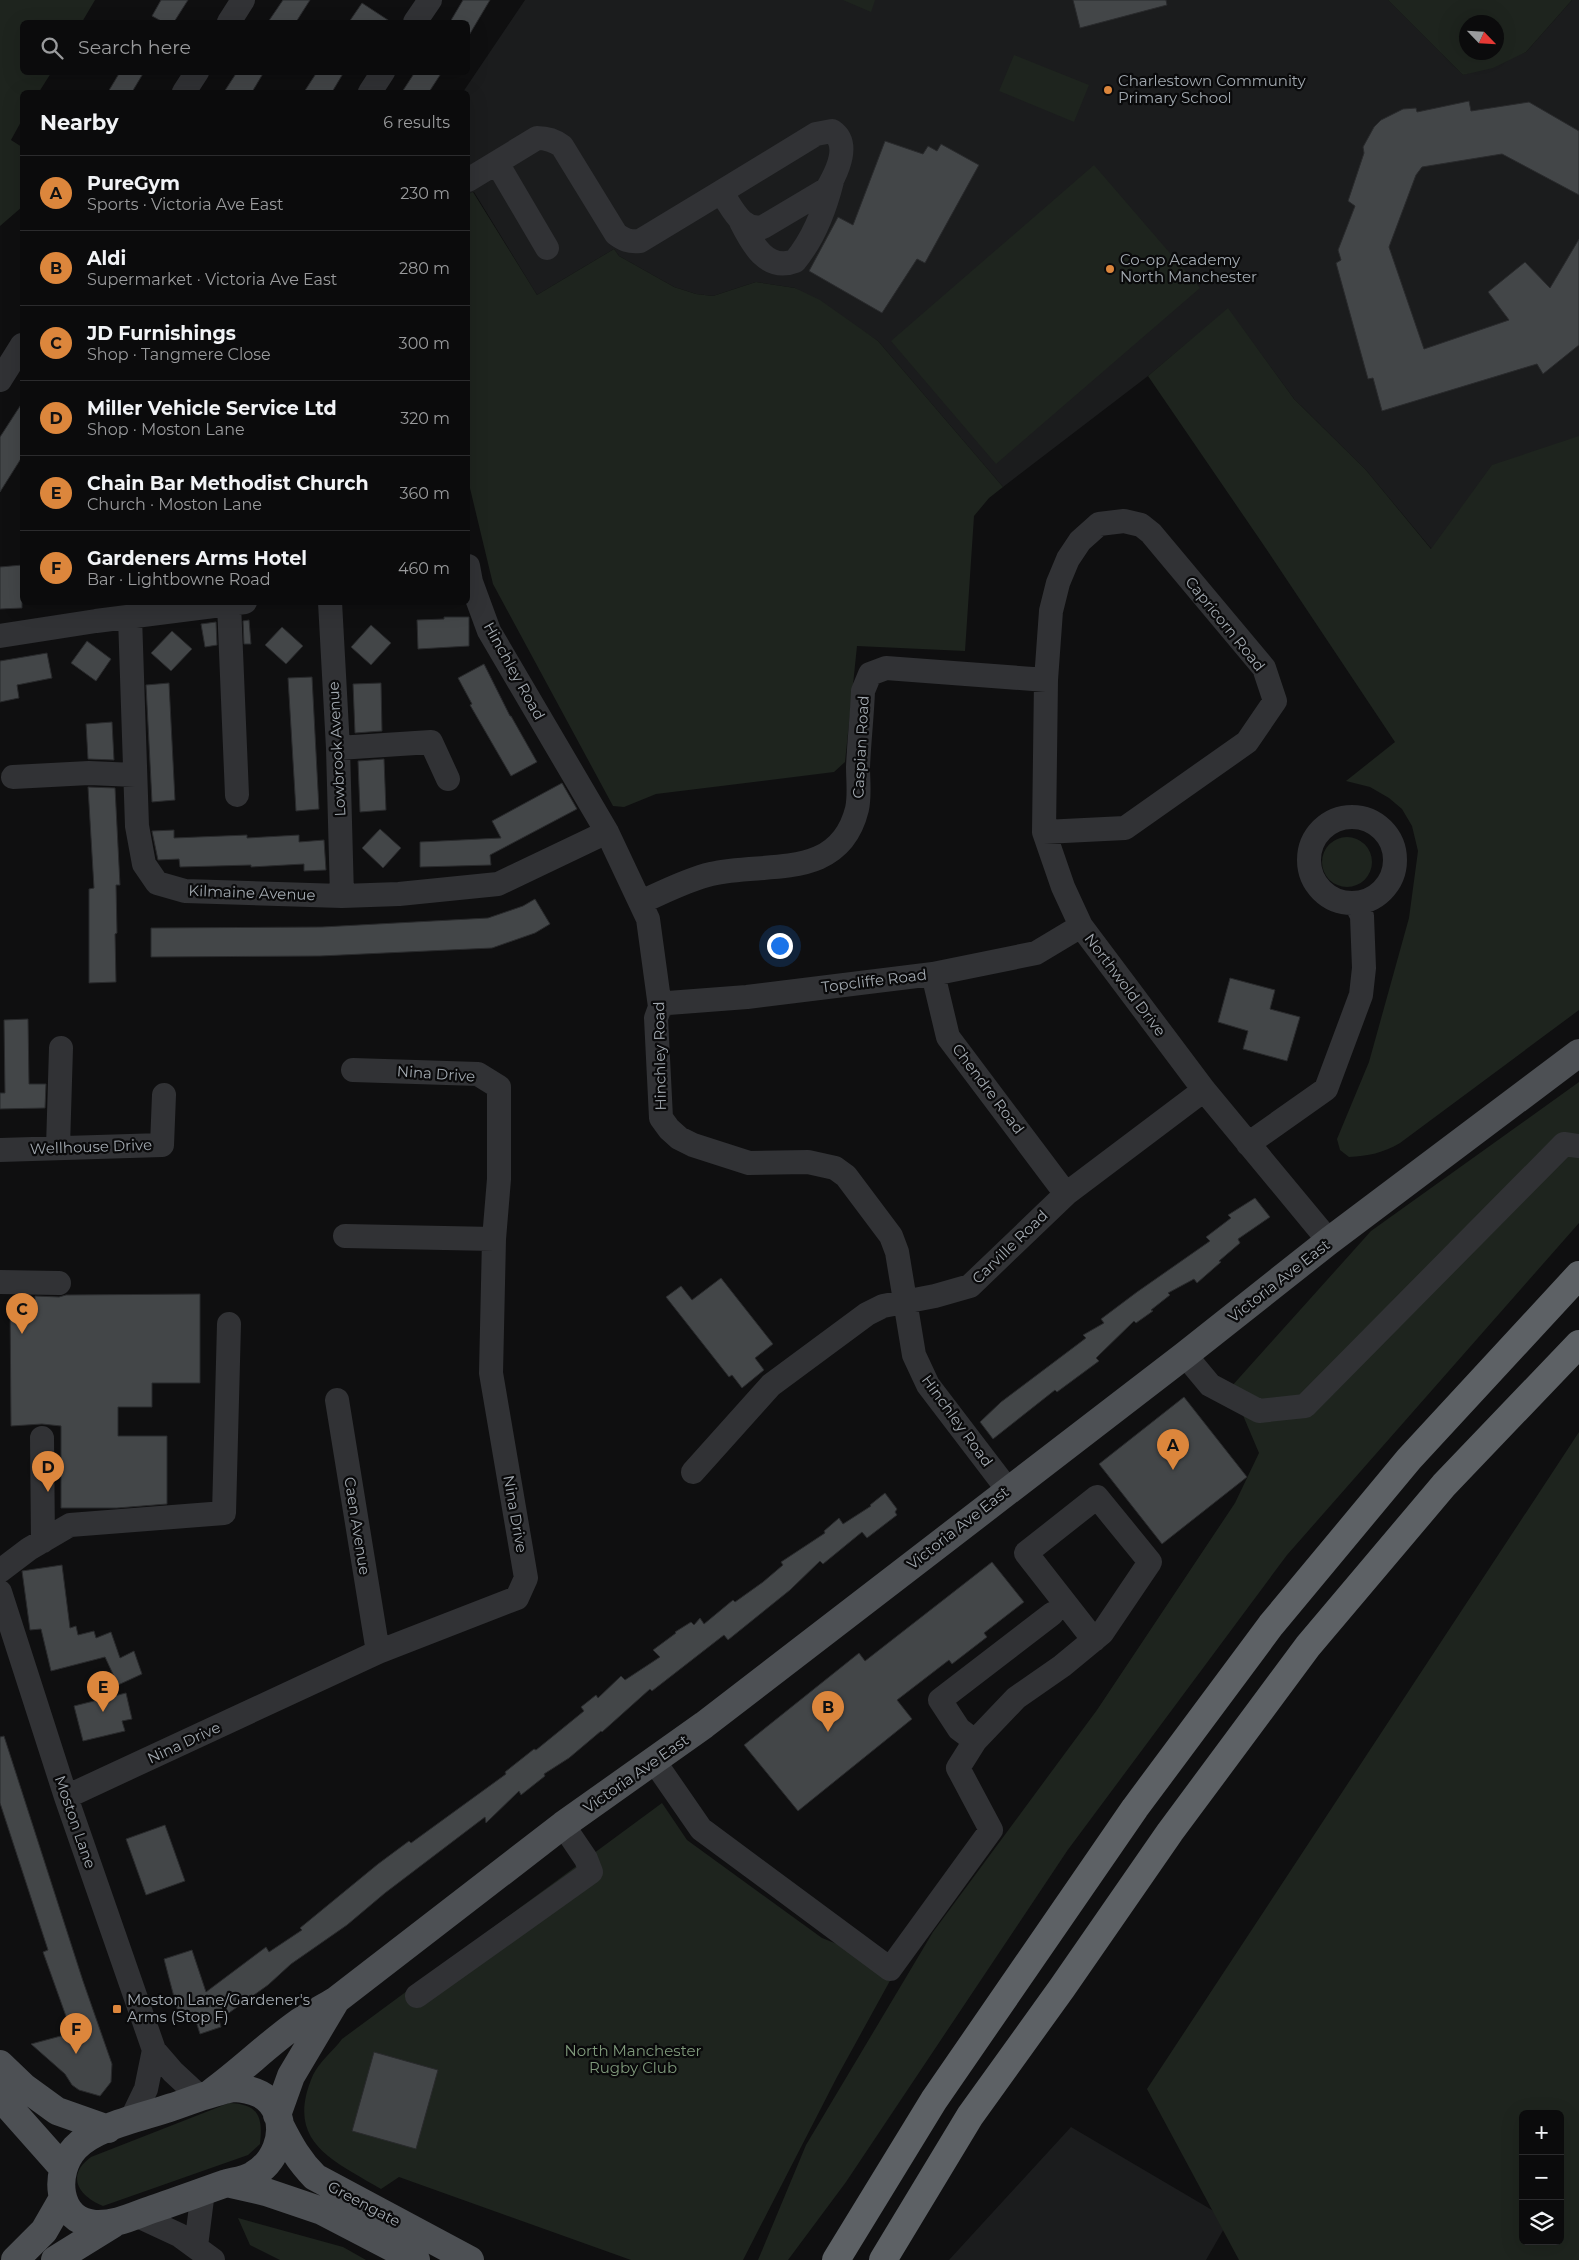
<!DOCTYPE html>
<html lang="en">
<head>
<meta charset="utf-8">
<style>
  :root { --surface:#0b0b0c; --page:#19191a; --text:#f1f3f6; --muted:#9a9b9d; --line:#2b2b2d; --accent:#dc863c }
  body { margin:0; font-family:Montserrat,sans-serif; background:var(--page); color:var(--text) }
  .controls { position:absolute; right:15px; bottom:15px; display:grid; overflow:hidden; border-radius:8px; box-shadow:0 5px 20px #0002 }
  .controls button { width:45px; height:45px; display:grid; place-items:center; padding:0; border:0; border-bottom:1px solid var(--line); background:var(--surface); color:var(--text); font:25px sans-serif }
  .compass { position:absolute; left:1459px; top:15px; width:45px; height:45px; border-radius:50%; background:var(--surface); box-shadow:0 5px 20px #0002; rotate:115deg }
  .you { position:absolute; left:779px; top:945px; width:18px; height:18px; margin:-12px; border:4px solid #fff; border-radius:50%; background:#1a73e8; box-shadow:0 0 0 8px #1a73e833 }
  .badge { display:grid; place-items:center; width:32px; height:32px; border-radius:50%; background:var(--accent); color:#111; font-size:16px; font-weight:700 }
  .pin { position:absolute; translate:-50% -41px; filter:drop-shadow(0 1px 2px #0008) }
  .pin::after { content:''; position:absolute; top:26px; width:18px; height:15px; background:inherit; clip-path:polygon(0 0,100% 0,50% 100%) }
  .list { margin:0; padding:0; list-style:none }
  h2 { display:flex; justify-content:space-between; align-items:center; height:65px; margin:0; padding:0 20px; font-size:21px }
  h2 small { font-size:16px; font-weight:400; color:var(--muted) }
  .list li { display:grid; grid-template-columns:32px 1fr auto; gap:15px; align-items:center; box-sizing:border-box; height:75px; padding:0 20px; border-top:1px solid var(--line) }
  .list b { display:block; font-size:19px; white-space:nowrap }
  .list p { margin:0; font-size:16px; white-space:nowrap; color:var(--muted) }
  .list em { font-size:16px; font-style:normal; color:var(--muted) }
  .icon { flex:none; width:28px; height:28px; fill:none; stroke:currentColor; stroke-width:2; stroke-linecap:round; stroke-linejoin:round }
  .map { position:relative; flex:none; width:1579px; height:2260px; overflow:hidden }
  .search { position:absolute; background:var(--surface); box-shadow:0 5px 20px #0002; left:20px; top:20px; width:450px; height:55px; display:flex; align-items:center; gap:12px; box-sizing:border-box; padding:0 18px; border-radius:8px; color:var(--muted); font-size:19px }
  .panel { position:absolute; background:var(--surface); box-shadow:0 5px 20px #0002; left:20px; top:90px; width:450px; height:515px; border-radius:8px }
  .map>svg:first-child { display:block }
  .built { fill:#1b1c1d }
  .green { fill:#1e241e; fill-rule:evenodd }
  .building { fill:#434648; stroke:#292a2c }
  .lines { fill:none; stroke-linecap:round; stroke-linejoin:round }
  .minor { stroke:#313235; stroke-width:24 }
  .major { stroke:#4d5054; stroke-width:28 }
  .highway { stroke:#5d6165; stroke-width:28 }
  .poi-dot { fill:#dc863c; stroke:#0a0a0b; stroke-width:2 }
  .labels { text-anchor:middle; stroke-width:4.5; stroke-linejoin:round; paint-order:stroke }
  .poi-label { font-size:15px; fill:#a2a9b0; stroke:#0a0a0b; text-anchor:start }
  .street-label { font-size:15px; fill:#a2a9b0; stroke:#0a0a0b }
  .park-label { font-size:15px; fill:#7f997b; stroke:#0a0a0b }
</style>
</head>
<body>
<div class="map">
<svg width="1579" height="2260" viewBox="0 0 1579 2260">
  <rect width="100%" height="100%" fill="#0f0f10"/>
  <path class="built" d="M525,0H1388L1463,75L1526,52L1572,0H1579V556L1439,558L1365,469L1294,399L1228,309L1148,376L1003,487L878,341L795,288L756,282L713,296L696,294L674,287L619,256L614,249L537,295L474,192L468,194V92H463Z
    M1071,2127L1229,2220L1206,2260H949Z"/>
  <path class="green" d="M0,0H95L82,22H22V72L51,73L39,92H22V120L11,140L22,147V207L0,226Z
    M843,0H875L871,12Z
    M1388,0H1572L1526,52L1493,68L1463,75ZM1466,22H1496V52H1466Z
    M1014,55L1089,85L1074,122L999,91Z
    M1094,165L1200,288L996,464L891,341Z
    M473,192L537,295L614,249L619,256L674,287L696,294L713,296L756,282L795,288L820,300L878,341L1003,487L989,498L974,516L965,651L857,646L845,762L834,772L656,794L624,807L613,806L493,584L468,480V194Z
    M1228,308L1294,399L1365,469L1431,549L1492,465L1579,436V1010L1400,1143C1383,1153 1368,1156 1349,1157L1340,1150L1337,1139L1369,1062L1409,918L1418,851L1412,826L1402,809L1389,798L1370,787L1346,781L1395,742L1267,550L1148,376Z
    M1322 862a25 25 0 1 1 50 0a25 25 0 1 1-50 0Z
    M1579,1082V1223L1287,1555L1067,1851L846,2182L788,2260H758L806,2145L933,1932L1097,1710L1235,1503L1259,1453L1231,1387L1371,1231Z
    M1579,1432V2260H1239L1147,2089ZM1523,2114H1560V2241H1523Z
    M662,1803L687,1840L822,1938L897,1968L837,2077L743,2260H631L399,2177L381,2189C332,2160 284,2142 313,2075C319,2062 334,2050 342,2039Z
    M229,2103C259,2104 263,2117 260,2144L248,2155L103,2206C79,2196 65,2176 91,2157Z
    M238,2218L343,2247L366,2260H280L250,2245Z"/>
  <path class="building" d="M161,0H188L174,22H163L152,16Z
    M283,0H310L296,22H268Z
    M463,0H490L468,37V22H450Z
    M1073,0H1166L1167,5L1080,28Z
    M362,3L391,22H349Z
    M120,72H144L132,92H108Z
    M237,72H264L252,92H224Z
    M317,72H344L332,92H304Z
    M415,72H442L429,92H402Z
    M1469,101L1471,111L1529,102L1579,131V195L1502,154L1422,167L1416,175L1389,247L1424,349L1509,320L1488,292L1525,262L1550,288L1579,239V345L1543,374L1537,364L1382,411L1373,378L1368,379L1336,263L1341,260L1338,250L1355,206L1348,201L1364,153L1363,147L1374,127L1381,120L1403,109L1416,108L1417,112Z
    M885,141L923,154L928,146L937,151L941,144L979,165L925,263L917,259L882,313L809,271L838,217L853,225Z
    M22,403V457L0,492V437Z
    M22,565V608L0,609V567Z
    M444,617H469V646L418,649L417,620L444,619Z
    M249,620L251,644H244L243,621Z
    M216,622L217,645L205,647L201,624Z
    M371,625L391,643L371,665L351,647Z
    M282,627L303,646L286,664L265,645Z
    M172,631L192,649L171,671L151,653Z
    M87,641L111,659L96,681L71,663Z
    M47,653L52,678L17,685L19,698L0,702V661Z
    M484,664L510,716H511L537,762L511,776L470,705L472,704L458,678Z
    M312,677L319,809L296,811L288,678Z
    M169,683L175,800L152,802L146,685Z
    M381,683L382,731L355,733L353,684Z
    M112,722L114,760L88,759L86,724Z
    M384,759L386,810L360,812L358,761Z
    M562,783L577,809L490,855L491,865L420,867V842L501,838L492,821Z
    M88,787L115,788L120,885H116L117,933L115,934L116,982L89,983V889L94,888Z
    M380,829L401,848L383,868L362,848Z
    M174,830V838L247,835V838L299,835V842L324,840L326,870L304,871V864L251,867V865L180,867L179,859L158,860L153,836L152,831Z
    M535,899L550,924L535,933L492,948L320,956L151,957V928L322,927L488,918L523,906Z
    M1230,978L1275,990L1270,1009L1300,1017L1287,1061L1243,1049L1248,1031L1218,1022Z
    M28,1019L29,1084H46L45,1108L0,1109V1093H5L4,1020Z
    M1255,1198L1270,1217L1238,1239L1240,1243L1219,1261L1221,1262L1197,1283L1194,1279L1168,1293L1170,1295L1151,1310L1153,1311L1136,1323L1134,1321L1096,1358L1099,1361L1057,1392L1055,1390L993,1439L980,1422L1001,1402L1086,1338L1083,1335L1104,1323L1101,1319L1137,1292L1210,1241L1206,1237L1231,1218L1228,1215Z
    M721,1278L773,1344L755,1358L764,1370L742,1388L732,1375L729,1377L666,1297L681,1286L692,1300Z
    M200,1294V1383H152V1407H118V1436H167V1504L117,1508H61V1426L42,1424L11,1426L10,1300H35V1296L59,1297L66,1295Z
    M1184,1397L1247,1477L1162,1544L1099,1464Z
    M885,1493L897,1509L895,1512L897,1515L867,1538L862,1532L823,1564L820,1561L790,1590L728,1640L724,1635L652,1691L650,1689L602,1732L601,1731L569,1758L544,1774L545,1776L521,1795L519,1791L486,1823L485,1817L385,1893L347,1925L291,1964L268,1985L219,2020L221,2027L200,2034L193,2012L179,2016L164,1959L192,1950L206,1992L266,1947L269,1952L302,1930L300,1928L378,1864L409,1841L411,1843L506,1774L505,1772L534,1749L536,1750L584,1711L581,1707L596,1695L598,1698L621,1676L625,1680L660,1657L653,1650L676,1633L675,1632L691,1622L694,1625L700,1618L704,1624L733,1600L735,1602L763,1582L783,1565L781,1562L825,1533L824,1531L839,1518L843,1524L871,1506L870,1505Z
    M992,1562L1024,1602L984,1633L987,1637L952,1664L949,1660L897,1700L912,1719L798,1811L744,1745L859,1653L865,1661Z
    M62,1565L70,1628L76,1626L78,1635L94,1631L96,1638L111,1632L120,1658L134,1651L142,1674L118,1685L105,1657L51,1671L41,1629L30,1630L22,1571Z
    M126,1693L132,1719L122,1721L125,1731L83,1741L74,1706Z
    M4,1736L83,1981L112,2064L111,2082L100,2096L79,2090L72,2085L65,2074L31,2044L72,2033L43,1952L48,1950L0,1803V1737Z
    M165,1825L185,1881L146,1895L126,1839Z
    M374,2052L438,2070L416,2149L352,2131Z"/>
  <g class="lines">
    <path class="minor" d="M229,22L243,0
      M415,22L430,0
      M184,92L197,72
      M370,92L383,72
      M497,163L547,248
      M468,180L537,138C547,138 554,140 562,146L616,234C624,240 629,242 640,241L721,192C732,207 741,232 763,227L827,189C837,172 851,144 832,131L816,134L721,192
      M741,222C752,244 767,272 795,261C814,238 825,209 832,181
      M0,380L22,345
      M468,566L471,582L489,631L607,832L648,919L660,1007L656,1018L661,1118L669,1129L679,1138L693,1145L749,1163L808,1162L835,1168L846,1176L891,1236L897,1252L914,1355L928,1385L1008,1490
      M330,602L338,748L342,896
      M229,604L237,795
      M130,617L137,826L144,864L157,883L185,891L342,896L399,894L498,884L607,832
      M0,636L96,621L245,602
      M338,748L431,742L448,779
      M13,777L89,773L135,775
      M1309 860a43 43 0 1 1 86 0a43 43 0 1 1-86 0Z
      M1044,832L1125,828L1247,742L1275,701L1264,668L1151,533L1141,525L1124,521L1099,524L1080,541L1068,559L1058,583L1051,611L1046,680L1044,832L1063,887L1081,926L1204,1090L1329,1241
      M641,902C664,892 686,880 711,874C766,861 839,882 857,809C860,796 858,780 858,767C859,742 862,717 863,691L870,674L886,668L1046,680
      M933,974L948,1037L1066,1194
      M660,1007L668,1003L747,997L933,974L1036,953L1081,926
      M1248,1144L1326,1089L1361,995L1364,968L1362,916L1356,904
      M58,1147L61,1048
      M0,1150L162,1145L164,1095
      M345,1236L494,1239
      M0,1282L59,1283
      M1185,1355L1210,1385L1259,1411L1305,1406L1564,1144L1579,1146
      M337,1400L378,1652
      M42,1438L43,1541
      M693,1472L771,1385L867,1314L883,1306L935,1296L970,1286L1066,1194L1204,1090
      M0,1571L29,1549L70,1525L224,1513L229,1324
      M0,1592L66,1797L154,2050L173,2072L200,2097
      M975,1741L959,1729L940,1700L1052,1614
      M654,1761L701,1829L890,1969L991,1830L958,1768L975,1741L1016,1698L1062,1666L1102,1633L1150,1562L1097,1497L1026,1553L1094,1640
      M66,1797L378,1652L517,1598L526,1578L491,1373L494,1239L499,1179V1087L478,1074L353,1070
      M417,1996L591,1872L586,1859L563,1825
      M131,2120L146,2089L154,2050
      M136,2215L179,2235L213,2260
      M196,2246L203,2191"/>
    <path class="major" d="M0,2064L24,2087L57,2111L108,2129
      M234,2088C252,2089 269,2094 277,2113C286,2136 274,2163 253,2175C245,2180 234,2181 224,2184C201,2192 177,2201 153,2209C133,2216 116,2225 95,2224C56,2221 53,2172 75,2148C95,2126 144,2117 172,2107C193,2100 212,2092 234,2088Z
      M212,2092C241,2071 266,2046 295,2025C307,2016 322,2009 335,2001L563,1825L704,1725L1185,1355L1329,1241L1579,1053
      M0,2097L63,2168
      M277,2115L291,2076L335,2002
      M280,2125C290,2145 299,2161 315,2177L470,2260
      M227,2183L266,2192L322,2211L416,2260
      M15,2260L44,2231L63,2198
      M55,2260L113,2224"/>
    <path class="highway" d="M836,2260L934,2100L1135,1808L1271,1625L1409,1459L1579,1275
      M883,2260L970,2116L1062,1988L1170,1832L1308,1646L1444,1485L1579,1344"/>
  </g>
  <g class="poi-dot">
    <circle cx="1108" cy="90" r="5"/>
    <circle cx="1110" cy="269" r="5"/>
    <rect x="112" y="2004" width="10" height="10" rx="2.5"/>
  </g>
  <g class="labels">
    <g class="poi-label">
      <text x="1118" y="86">Charlestown Community<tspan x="1118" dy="17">Primary School</tspan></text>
      <text x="1120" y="265">Co-op Academy<tspan x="1120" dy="17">North Manchester</tspan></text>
      <text x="127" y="2005">Moston Lane/Gardener's<tspan x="127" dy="17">Arms (Stop F)</tspan></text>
    </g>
    <g class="street-label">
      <text transform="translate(1225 624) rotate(51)" y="5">Capricorn Road</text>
      <text transform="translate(514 671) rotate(61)" y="5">Hinchley Road</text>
      <text transform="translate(861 747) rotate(-87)" y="5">Caspian Road</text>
      <text transform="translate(337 749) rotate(-93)" y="5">Lowbrook Avenue</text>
      <text transform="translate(252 893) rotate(2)" y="5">Kilmaine Avenue</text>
      <text transform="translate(874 981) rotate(-7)" y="5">Topcliffe Road</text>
      <text transform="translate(1125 985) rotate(53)" y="5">Northwold Drive</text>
      <text transform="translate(660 1056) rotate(-91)" y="5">Hinchley Road</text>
      <text transform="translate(436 1074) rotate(4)" y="5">Nina Drive</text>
      <text transform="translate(988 1089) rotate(53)" y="5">Chendre Road</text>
      <text transform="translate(91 1147) rotate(-2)" y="5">Wellhouse Drive</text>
      <text transform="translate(1010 1247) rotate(-44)" y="5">Carville Road</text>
      <text transform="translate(1279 1281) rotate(-38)" y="5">Victoria Ave East</text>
      <text transform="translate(957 1421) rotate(54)" y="5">Hinchley Road</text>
      <text transform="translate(515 1514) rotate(80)" y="5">Nina Drive</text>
      <text transform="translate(357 1526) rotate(81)" y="5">Caen Avenue</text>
      <text transform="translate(958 1528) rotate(-38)" y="5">Victoria Ave East</text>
      <text transform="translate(184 1743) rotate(-25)" y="5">Nina Drive</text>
      <text transform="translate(636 1774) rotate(-35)" y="5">Victoria Ave East</text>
      <text transform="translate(75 1822) rotate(71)" y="5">Moston Lane</text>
      <text transform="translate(364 2204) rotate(28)" y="5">Greengate</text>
    </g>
    <g class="park-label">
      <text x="633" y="2056">North Manchester<tspan x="633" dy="17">Rugby Club</tspan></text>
    </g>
  </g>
</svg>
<div class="controls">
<button>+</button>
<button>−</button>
<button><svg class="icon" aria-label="layers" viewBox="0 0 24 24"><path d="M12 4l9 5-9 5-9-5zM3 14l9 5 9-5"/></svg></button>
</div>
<svg class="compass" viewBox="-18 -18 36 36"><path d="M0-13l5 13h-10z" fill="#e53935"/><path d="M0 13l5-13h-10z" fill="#9a9b9d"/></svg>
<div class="you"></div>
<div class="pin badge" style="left:1173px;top:1470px">A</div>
<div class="pin badge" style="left:828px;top:1732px">B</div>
<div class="pin badge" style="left:22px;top:1334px">C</div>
<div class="pin badge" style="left:48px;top:1492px">D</div>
<div class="pin badge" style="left:103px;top:1712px">E</div>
<div class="pin badge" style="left:76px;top:2054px">F</div>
<div class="search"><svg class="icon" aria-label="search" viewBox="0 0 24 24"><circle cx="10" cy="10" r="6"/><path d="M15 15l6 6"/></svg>Search here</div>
<section class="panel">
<h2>Nearby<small>6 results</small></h2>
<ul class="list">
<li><span class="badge">A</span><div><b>PureGym</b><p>Sports · Victoria Ave East</p></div><em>230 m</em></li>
<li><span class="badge">B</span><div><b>Aldi</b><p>Supermarket · Victoria Ave East</p></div><em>280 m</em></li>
<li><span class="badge">C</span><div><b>JD Furnishings</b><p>Shop · Tangmere Close</p></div><em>300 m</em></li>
<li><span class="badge">D</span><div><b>Miller Vehicle Service Ltd</b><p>Shop · Moston Lane</p></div><em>320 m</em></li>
<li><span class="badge">E</span><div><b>Chain Bar Methodist Church</b><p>Church · Moston Lane</p></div><em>360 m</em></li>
<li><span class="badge">F</span><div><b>Gardeners Arms Hotel</b><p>Bar · Lightbowne Road</p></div><em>460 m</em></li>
</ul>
</section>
</div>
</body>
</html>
